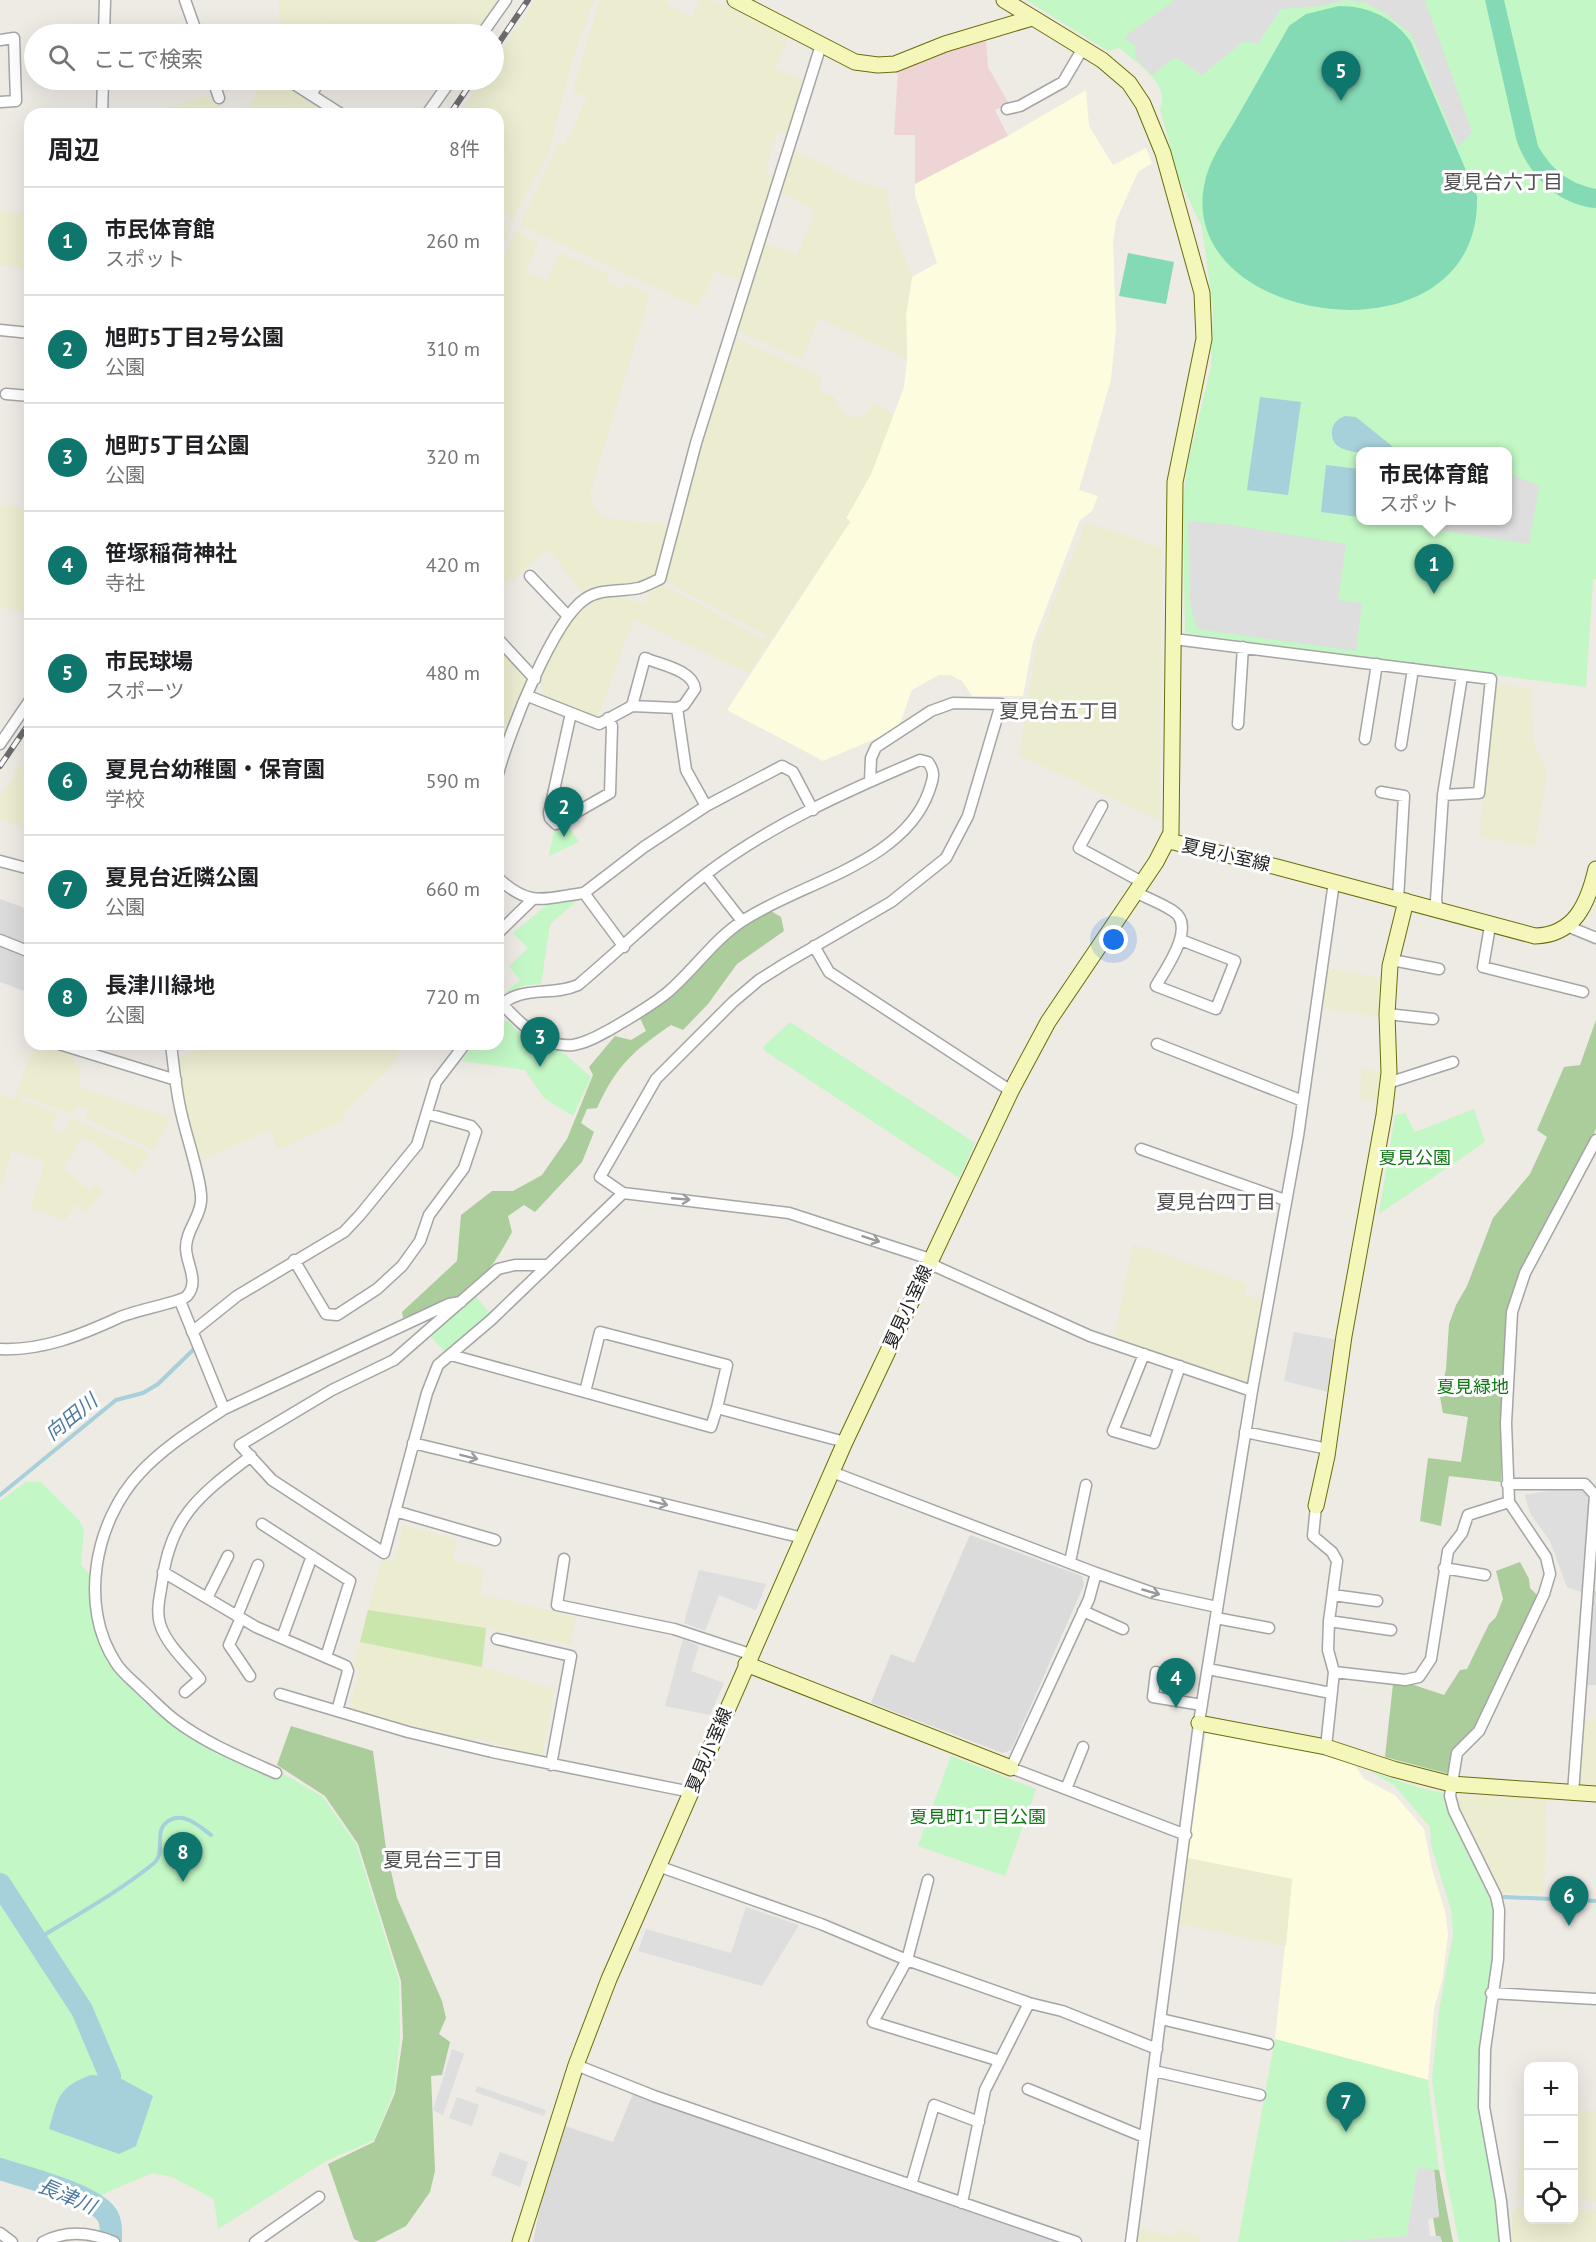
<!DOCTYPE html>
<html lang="ja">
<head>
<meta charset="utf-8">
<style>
  :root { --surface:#fff; --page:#f2f2f2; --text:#202124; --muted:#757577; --line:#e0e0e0; --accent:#0f766e }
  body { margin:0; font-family:"PT Sans","Noto Sans JP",sans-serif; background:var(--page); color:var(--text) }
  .controls { position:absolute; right:18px; bottom:18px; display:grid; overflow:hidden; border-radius:12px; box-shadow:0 6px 24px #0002 }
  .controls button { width:54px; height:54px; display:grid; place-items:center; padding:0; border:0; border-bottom:2px solid var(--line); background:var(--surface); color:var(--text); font:30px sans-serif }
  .you { position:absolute; left:1114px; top:940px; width:21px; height:21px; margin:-15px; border:4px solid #fff; border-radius:50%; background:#1a73e8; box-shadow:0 0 0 9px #1a73e833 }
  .badge { display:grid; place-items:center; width:39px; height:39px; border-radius:50%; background:var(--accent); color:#fff; font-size:20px; font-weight:700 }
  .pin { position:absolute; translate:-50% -50px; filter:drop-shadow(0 2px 3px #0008) }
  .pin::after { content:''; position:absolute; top:32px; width:21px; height:18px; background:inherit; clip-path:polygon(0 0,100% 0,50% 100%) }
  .popup { position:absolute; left:1356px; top:447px; width:156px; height:78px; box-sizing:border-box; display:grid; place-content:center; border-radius:12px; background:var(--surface); filter:drop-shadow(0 2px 4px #0005); font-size:20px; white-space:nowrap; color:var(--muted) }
  .popup b { font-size:22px; color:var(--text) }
  .popup::after { content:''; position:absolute; left:50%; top:100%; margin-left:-12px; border:12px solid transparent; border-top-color:var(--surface) }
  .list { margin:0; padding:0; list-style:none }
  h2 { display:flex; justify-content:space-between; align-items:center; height:78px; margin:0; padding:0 24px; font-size:26px }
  h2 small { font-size:20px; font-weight:400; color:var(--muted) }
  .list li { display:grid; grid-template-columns:39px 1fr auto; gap:18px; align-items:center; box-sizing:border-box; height:108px; padding:0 24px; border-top:2px solid var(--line) }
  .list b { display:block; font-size:22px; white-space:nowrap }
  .list p { margin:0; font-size:20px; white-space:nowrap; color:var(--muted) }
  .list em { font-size:20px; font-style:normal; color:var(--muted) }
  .icon { flex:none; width:33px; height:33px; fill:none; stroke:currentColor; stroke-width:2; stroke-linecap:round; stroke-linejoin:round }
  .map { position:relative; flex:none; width:1596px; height:2242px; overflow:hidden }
  .search { position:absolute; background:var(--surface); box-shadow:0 6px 24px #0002; left:24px; top:24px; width:480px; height:66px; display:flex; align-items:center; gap:15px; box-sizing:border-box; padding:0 21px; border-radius:33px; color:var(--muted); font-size:22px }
  .panel { position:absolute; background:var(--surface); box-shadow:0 6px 24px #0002; left:24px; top:108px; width:480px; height:942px; border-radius:18px }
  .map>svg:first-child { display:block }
  .residential { fill:#dcdbdb }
  .commercial { fill:#eed4d4 }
  .education { fill:#fdfcde }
  .farmland { fill:#ebecd0 }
  .grass { fill:#cbe6ac }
  .forest { fill:#abcc9b }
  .park { fill:#c3f7c5; fill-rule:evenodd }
  .pitch { fill:#85dab6 }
  .parking { fill:#dedede }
  .water { fill:#a6d0da }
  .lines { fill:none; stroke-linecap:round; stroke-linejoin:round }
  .stream { stroke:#a6d0da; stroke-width:4 }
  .river { stroke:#a6d0da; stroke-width:22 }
  .street-casing { stroke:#a5a5a5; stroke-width:13 }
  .secondary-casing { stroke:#686f0a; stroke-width:17 }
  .street { stroke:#fff; stroke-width:10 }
  .secondary { stroke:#f5f6ba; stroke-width:15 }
  .rail-casing { stroke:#6c6c6c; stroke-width:6 }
  .rail { stroke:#fff; stroke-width:4; stroke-dasharray:11; stroke-linecap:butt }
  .oneway { stroke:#9a9a9a }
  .labels { text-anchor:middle; stroke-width:6; stroke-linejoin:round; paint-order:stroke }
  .street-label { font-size:18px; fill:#1e1e1e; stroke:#fff }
  .park-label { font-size:18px; fill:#117715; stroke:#fff }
  .neighbourhood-label { font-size:20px; fill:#515151; stroke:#fff }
  .water-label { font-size:20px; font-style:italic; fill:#4c7aa0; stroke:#fff }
</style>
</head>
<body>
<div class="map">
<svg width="1596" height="2242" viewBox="0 0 1596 2242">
  <rect width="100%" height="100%" fill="#eeeae4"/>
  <path class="residential" d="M0,899L30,910V946L0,935Z
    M0,945L30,957V993L0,982Z
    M970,1535L1082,1576L1084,1585L1011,1750L1003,1753L871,1703L891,1654L914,1663Z
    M1589,1591H1596V1685H1584Z
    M633,2094L1065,2242H533L540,2207L565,2126L613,2142Z"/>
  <path class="commercial" d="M986,41L988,67L1009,104L995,110L1008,136L915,184V135H894L898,72L963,45Z"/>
  <path class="education" d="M1086,90L1089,126L1113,165L1146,148L1152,163L1138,172L1116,221L1113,243L1116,330L1111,380L1079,490L1098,496L1092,511L1080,520L1033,642L1023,696H972L962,681L950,675H939L912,690L898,729L823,761L727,710L850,522L846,518L871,474L904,387L907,359L906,315L912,277L937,263L915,195V184L1008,136Z
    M1206,1733L1300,1749L1355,1765L1364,1779L1395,1795L1424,1829L1432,1869L1445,1911L1448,1934L1443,1977L1434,2009L1428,2080L1275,2039L1292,1879L1187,1858Z"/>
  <path class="farmland" d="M279,0H498L474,34H403L386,22L377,34H347L325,21L316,34H280Z
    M535,0H594L573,58L548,155L512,220L498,210V114H459L482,80H494V62Z
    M600,0H668L666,4L692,17L700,0H713L789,37L775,69L805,80L787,135L777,132L765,172L775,175L740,281L715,270L698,307L520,225L559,143L564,146L587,98L573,91Z
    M265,80H279L328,111L326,114H242Z
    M214,93L222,114H150Z
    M793,150L849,177V180L887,190L892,226L912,277L906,315L907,359L819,318L802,360L737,330L763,243L797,256L815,211L781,192Z
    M0,212L25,214L24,244L30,245V268L0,265Z
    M498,218L511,228L498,256Z
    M516,230L538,243L526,271L547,281L560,253L608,274L606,282L623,289L626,283L650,294L589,497L602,518L671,525L658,571L654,577L649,580L587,591L586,598L548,549L517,577L498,586V303L501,297L498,295V270Z
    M734,337L822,377L819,390L834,397L843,413L853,418L864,416L873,403L886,409L893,416L871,474L846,518L850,522L749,673L634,619L596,721L544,698L540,680L553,648L576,614L586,606L611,595L645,604L651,588L662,584L764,640L767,636L664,580Z
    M0,505L30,509V614L0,606Z
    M1086,522L1162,548L1159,820L1019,755L1037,643Z
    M504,649L529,676L498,755V653Z
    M1497,683L1532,689L1533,739L1547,774L1535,847L1479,837Z
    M30,751V829L0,819V797Z
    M1327,968L1380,978L1381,1017L1321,1008Z
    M198,1044H399L400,1049L392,1066L348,1109L339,1122L278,1149L270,1129L198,1162L184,1111L178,1058L200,1049Z
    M49,1046L73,1055L75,1066L82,1068L78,1087L171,1118L153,1150L86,1118L88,1108L76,1106L73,1114L21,1096L20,1100L58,1113L51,1128L65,1133L70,1118L150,1153L135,1174L83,1136L63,1168L90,1191L96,1183L105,1191L86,1212L76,1204L65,1220L31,1208L45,1161L11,1151L0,1191V1094L15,1099L32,1050L41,1052Z
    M1362,1068L1381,1073L1377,1103L1360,1098Z
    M1133,1244L1247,1283L1245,1295L1263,1301L1247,1385L1114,1339Z
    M403,1525L456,1539L453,1561L484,1568L480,1594L576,1617L571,1645L486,1628L368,1610L383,1557L394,1564Z
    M360,1642L482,1667L554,1689L542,1758L502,1750L500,1744L476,1738L473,1743L349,1709L360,1669L353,1667Z
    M1584,1719H1596V1787L1580,1786Z
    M1460,1794L1546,1799L1544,1893H1499L1458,1803Z
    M1187,1858L1292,1879L1286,1946L1180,1924Z
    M1524,2107L1528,2108V2197H1517Z
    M1574,2110L1596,2111V2201L1574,2199Z
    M1519,2206H1528V2220H1574V2209L1596,2210V2242H1512V2213Z
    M1139,2229L1174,2236L1176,2230L1200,2236L1199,2242H1137Z"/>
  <path class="grass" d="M368,1610L486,1628L482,1667L360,1642Z"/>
  <path class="forest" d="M771,911L781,917L784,931L737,964L708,1004L683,1030L671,1025C633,1051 617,1065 597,1108L587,1109L581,1123L594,1132L582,1162L535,1212L524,1205L508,1216L512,1232C482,1288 464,1299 403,1318L402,1312L457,1261L461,1215L492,1191H513L542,1175L567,1139L593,1075L589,1067L615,1036L631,1040L646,1031L639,1016L739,926Z
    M1596,1020V1129L1509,1311L1503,1374L1501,1482L1449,1476L1441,1526L1420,1521L1428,1458L1461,1462L1468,1417L1443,1413L1440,1397L1446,1369L1449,1324L1456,1305L1467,1286L1493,1218L1530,1174L1547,1137L1537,1130L1564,1067L1580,1065Z
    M1520,1562L1529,1579L1530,1588L1538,1596L1476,1728L1449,1774L1385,1757L1393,1684L1414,1685L1444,1695L1460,1670L1467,1669L1489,1624L1496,1617L1503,1599L1496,1571Z
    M291,1726L373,1751L386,1849L397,1898L442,2001L446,2018L439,2034L450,2042L442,2075L431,2076L435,2171L430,2192L406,2226L375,2242H360L354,2239L328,2164L374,2142L395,2093L403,2037L401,1981L358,1844L325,1796L277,1765Z
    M1434,2169L1439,2170L1453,2242H1442L1440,2236H1436L1433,2217H1439Z"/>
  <path class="park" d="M1026,0H1596V579L1593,580L1586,687L1185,633L1183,501L1188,462L1211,367L1213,310L1202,227L1179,179L1160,109C1171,84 1136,62 1119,48L1108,51ZM1360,452H1508V520H1360Z
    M567,824L579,842L549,856L554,831Z
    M579,899L550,924L541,984L525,985L503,995L520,980L509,966L528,948L513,933L548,904Z
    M508,1021L525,1039L560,1050L591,1077L573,1116L544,1098L525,1070L462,1061L474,1044H498V1023Z
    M790,1022L975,1143L959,1178L765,1051L763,1047Z
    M1474,1109L1485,1142L1379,1214L1395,1115L1405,1113L1415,1132Z
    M475,1296L490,1313L446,1353L431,1337Z
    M26,1482H41L78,1519L84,1529L81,1565L90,1575L93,1607L114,1667L174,1724L277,1770L323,1797L356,1844L399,1981L400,2038L394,2091L374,2140L326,2161L218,2229L214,2199L172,2177L152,2173L94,2198L0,2164V1501Z
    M951,1756L1036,1789L1005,1876L918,1846Z
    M1369,1771L1420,1788L1447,1794L1495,1909L1493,1957L1480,2050L1501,2242H1459L1445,2172L1432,2080L1439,2011L1453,1934L1451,1910L1431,1845L1430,1827L1394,1785Z
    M1275,2039L1428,2080L1439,2170L1417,2168L1407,2236L1330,2242H1238Z"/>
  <path class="pitch" d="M1485,0H1504L1538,146C1552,170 1568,183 1596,189V208C1558,205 1530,176 1517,142Z
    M1339,6C1369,6 1394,18 1411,42L1477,196C1482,369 1178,328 1204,186C1208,162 1223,141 1235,121C1253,89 1271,58 1289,26L1306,14Z
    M1128,253L1174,262L1166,304L1119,296Z"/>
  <path class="parking" d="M1175,0H1425L1472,132L1458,147L1411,34L1385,13L1366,3L1346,0L1320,6L1281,9L1258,44L1244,41L1202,75L1175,57L1152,75L1136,59L1135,46L1124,37Z
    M1508,473L1539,486L1529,544L1426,528L1427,521L1508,520Z
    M1188,521L1225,524L1346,544L1338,600L1362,603L1356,651L1197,629L1190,603Z
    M1294,1332L1337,1340L1329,1392L1284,1381Z
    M1569,1487H1582L1591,1494L1584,1593L1567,1587L1550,1541L1530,1513L1525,1495Z
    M699,1570L766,1584L756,1610L719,1595L705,1631L684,1623Z
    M683,1639L699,1646L691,1671L724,1683L710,1715L665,1706Z
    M746,1907L799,1925L762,1986L638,1951L646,1929L731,1953Z
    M452,2049L464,2054L443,2115L433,2110Z
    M477,2086L546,2110L544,2116L475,2092Z
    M457,2097L479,2105L472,2126L449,2118Z
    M500,2152L528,2162L520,2187L491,2175Z
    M1417,2168L1434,2169L1439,2217L1428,2219L1430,2236H1440L1442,2242H1330L1407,2236Z"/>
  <path class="water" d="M1260,397L1301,402L1288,495L1247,490Z
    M1345,416L1356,417L1398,451C1381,452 1332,459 1332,434C1331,425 1337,419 1345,416Z
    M1326,465L1360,469L1359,517L1321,512Z
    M91,2075L118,2077L153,2096L136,2146L119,2154L49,2129C58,2098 58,2087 91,2075Z"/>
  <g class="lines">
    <path class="stream" d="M0,1495L116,1400L143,1393L158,1384L193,1350
      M1504,1897L1596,1901
      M36,1940C75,1916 117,1893 153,1864C168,1852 151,1830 170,1820C185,1812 200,1827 211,1835"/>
    <path class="river" d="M0,1884L82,2010L110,2076
      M0,2169C25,2177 93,2194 107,2215C112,2223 111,2232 111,2242"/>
    <g class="street-casing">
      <path id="street" d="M185,0L197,34
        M104,34L105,0
        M482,34L506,0
        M0,40L14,38L16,101L0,102
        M213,80L219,98
        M288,80L341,114
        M311,95L320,80
        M1007,109L1020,106L1063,82L1083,48
        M102,114L103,80
        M427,114L451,80
        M0,330L30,333
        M6,394L30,396
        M530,576L567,615
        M498,639L535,679
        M1174,639L1491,679L1479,793L1443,795
        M528,696L599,724L632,706L677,708L684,705L695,689C693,670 661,665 645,658L632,706
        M677,708L686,770L706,806
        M571,713L549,813L550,818L556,824L610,793L612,726L608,718
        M1238,724L1243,647
        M1365,739L1377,664
        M0,744L30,700
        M1401,745L1413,669
        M498,774C508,735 553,620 585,599C601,588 621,592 639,588C646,586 653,582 660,579L696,443L821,45
        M870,781L871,758L876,747L931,711L953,703L1001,704L968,816L946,858L891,902L786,963L759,980L733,1002L656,1079L600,1177L623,1193L789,1213L924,1257L937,1267L1090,1336L1252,1391
        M1381,792L1404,796L1398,899
        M1102,806L1079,848L1142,882
        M0,861L30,869
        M706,875L742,921
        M498,878C530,908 544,898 584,893L624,947
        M1135,892C1147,898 1161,903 1173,911C1197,926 1166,968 1156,986L1216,1009L1235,961L1181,940
        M584,893L644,847L706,806L782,766L793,772L813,810
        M1438,910L1436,900L1443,795L1462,676
        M1490,926L1483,967L1583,992
        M1567,926L1596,938
        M498,933L532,900
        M0,940L30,952
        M814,946L829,972L1011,1091
        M1392,960L1439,969
        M498,1008C520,984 551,997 578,985C621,949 662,908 706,874C770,825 847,791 920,760L928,762C936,773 933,779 929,791C904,863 802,882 744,920C715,938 694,970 668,992C651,1006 630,1018 611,1029C600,1035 587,1043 573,1045C543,1048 521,1024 502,1004
        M1387,1014L1433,1019
        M59,1044L176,1080
        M1157,1044L1303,1101
        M1388,1083L1453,1062
        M1141,1149L1285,1200
        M294,1260L326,1314L337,1315L377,1289L402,1266L420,1241L429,1215L464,1168L476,1132L471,1126L428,1114
        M548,1265H515L498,1269L394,1360L332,1390L240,1445L272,1480L384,1553L427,1393L438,1365L491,1320L623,1193
        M180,1301L224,1409
        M192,1332L237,1296L344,1232L360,1215L417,1145L436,1082L465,1044
        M0,1349C42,1351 81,1335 118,1318C132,1311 181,1302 187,1296C200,1281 186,1264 186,1248C186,1230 200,1218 201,1201C203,1185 186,1135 182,1116C176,1093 174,1068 171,1044
        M1144,1354L1113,1431L1154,1443L1180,1366
        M451,1355L711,1427L717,1408L845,1442
        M585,1392L600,1332L727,1365L717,1408
        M1245,1432L1328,1449
        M413,1443L803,1538
        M832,1472L1096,1573L1089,1599L1011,1768L1186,1835
        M1507,1484H1585L1595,1495L1573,1793
        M1316,1506L1313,1536L1332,1552L1337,1561L1329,1621L1328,1650L1334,1672L1326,1747
        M395,1511L495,1540
        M262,1524L350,1581L326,1657
        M564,1559L557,1605L674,1629L750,1654
        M1070,1562L1086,1485
        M1444,1568L1485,1575
        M163,1572L256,1627L346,1666L348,1671L337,1711
        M1096,1573L1153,1593L1217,1607
        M1333,1595L1377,1601
        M207,1598L228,1556
        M1083,1611L1123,1629
        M237,1616L258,1565
        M241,1618L229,1645L250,1676
        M1216,1618L1269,1628
        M1329,1621L1391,1630
        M282,1638L312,1556
        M497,1639L571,1656L551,1765
        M1208,1669L1331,1693
        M1156,1672L1153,1697L1202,1705
        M1334,1672L1405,1680L1419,1677L1431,1659L1448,1551L1462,1533L1468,1515L1509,1502
        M185,1692L200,1679C187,1663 166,1644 160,1624C156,1611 160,1596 162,1583C170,1516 201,1494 251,1456
        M280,1694L408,1732L492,1752L691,1792
        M276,1773C242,1758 205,1743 175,1720C163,1711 152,1699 141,1689C133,1681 122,1673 116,1663C78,1606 95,1521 140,1473C164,1447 195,1428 224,1409L449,1304L461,1302
        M1066,1789L1083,1747
        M658,1866L821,1924L907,1960L1029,2003L1062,2011L1157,2049
        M928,1880L907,1960L873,2022L1000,2061
        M1491,1993L1596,1999
        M1161,2019L1268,2044
        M576,2065L654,2096L1076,2242
        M1154,2071L1260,2095
        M1028,2089L1144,2137
        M911,2185L934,2105L979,2122
        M962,2203L985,2090L1029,2003
        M0,2233L12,2242
        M43,2242C66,2230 90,2232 114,2242
        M255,2242L319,2197
        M1131,2242L1200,1716L1252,1391L1298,1136L1334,882
        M1505,2242L1501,2201L1484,2107L1485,2049L1498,1959L1499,1910L1496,1896L1454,1811L1450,1796L1457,1753L1479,1731L1544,1594L1550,1574L1546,1557L1509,1502L1506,1423L1512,1312L1525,1273L1596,1140"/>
    </g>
    <g class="secondary-casing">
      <path id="secondary" d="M735,0L855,62L878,65L895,64L945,44L1032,18
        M1169,841L1277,867L1535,936C1575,935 1588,903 1596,869
        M1316,1506L1327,1456L1344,1336L1384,1115L1389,1073L1387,1014L1390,966L1406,901
        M746,1664L1011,1768
        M1199,1723L1326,1747L1393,1769L1451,1784L1596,1794
        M520,2242L576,2065L609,1979L845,1442L1011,1091L1048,1022L1156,862L1171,833L1175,482L1204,339L1202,293L1163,153L1143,104L1129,83L1102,60L1004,0"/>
    </g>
    <use href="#street" class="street"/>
    <use href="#secondary" class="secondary"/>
    <g class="rail-casing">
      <path id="rail" d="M494,50L528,0
        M450,114L473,80
        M0,766L30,722"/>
    </g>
    <use href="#rail" class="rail"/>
  </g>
  <defs><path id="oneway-shaft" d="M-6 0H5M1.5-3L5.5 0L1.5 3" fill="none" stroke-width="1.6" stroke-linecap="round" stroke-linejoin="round" transform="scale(1.5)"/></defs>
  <g class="oneway">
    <use href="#oneway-shaft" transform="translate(681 1199) rotate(5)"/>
    <use href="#oneway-shaft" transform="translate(871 1239) rotate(18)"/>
    <use href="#oneway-shaft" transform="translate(469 1457) rotate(14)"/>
    <use href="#oneway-shaft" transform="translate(659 1503) rotate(14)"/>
    <use href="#oneway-shaft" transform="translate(1151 1592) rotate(16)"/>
  </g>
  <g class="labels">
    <g class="street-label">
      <text transform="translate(1226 855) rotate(13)" y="6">夏見小室線</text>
      <text transform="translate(908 1307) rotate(-65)" y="6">夏見小室線</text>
      <text transform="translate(709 1750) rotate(-67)" y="6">夏見小室線</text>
    </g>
    <g class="park-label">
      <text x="1415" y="1164">夏見公園</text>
      <text x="1473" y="1393">夏見緑地</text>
      <text x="978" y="1823">夏見町1丁目公園</text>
    </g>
    <g class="neighbourhood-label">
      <text x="1503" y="189">夏見台六丁目</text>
      <text x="1059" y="718">夏見台五丁目</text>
      <text x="1216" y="1209">夏見台四丁目</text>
      <text x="443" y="1867">夏見台三丁目</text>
    </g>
    <g class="water-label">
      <text transform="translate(71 1417) rotate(-39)" y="7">向田川</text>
      <text transform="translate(67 2196) rotate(23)" y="7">長津川</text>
    </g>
  </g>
</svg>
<div class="controls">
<button>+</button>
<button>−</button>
<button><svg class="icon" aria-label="locate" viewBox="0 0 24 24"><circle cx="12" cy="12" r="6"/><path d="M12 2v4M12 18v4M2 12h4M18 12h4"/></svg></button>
</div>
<div class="you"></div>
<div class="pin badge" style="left:1434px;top:594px">1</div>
<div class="popup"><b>市民体育館</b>スポット</div>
<div class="pin badge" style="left:564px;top:837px">2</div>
<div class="pin badge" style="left:540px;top:1067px">3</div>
<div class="pin badge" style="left:1176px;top:1708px">4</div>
<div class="pin badge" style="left:1341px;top:101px">5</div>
<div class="pin badge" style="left:1569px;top:1926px">6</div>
<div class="pin badge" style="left:1346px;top:2132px">7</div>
<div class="pin badge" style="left:183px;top:1882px">8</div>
<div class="search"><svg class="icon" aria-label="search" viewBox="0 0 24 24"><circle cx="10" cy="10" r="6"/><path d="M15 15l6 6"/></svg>ここで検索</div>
<section class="panel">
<h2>周辺<small>8件</small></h2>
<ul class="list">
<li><span class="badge">1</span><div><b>市民体育館</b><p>スポット</p></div><em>260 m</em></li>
<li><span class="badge">2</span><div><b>旭町5丁目2号公園</b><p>公園</p></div><em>310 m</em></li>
<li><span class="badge">3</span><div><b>旭町5丁目公園</b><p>公園</p></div><em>320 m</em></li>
<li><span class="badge">4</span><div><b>笹塚稲荷神社</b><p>寺社</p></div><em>420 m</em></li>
<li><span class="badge">5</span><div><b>市民球場</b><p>スポーツ</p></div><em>480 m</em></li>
<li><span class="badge">6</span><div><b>夏見台幼稚園・保育園</b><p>学校</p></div><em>590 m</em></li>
<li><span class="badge">7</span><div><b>夏見台近隣公園</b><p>公園</p></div><em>660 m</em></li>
<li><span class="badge">8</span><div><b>長津川緑地</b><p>公園</p></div><em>720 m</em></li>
</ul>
</section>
</div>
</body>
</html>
